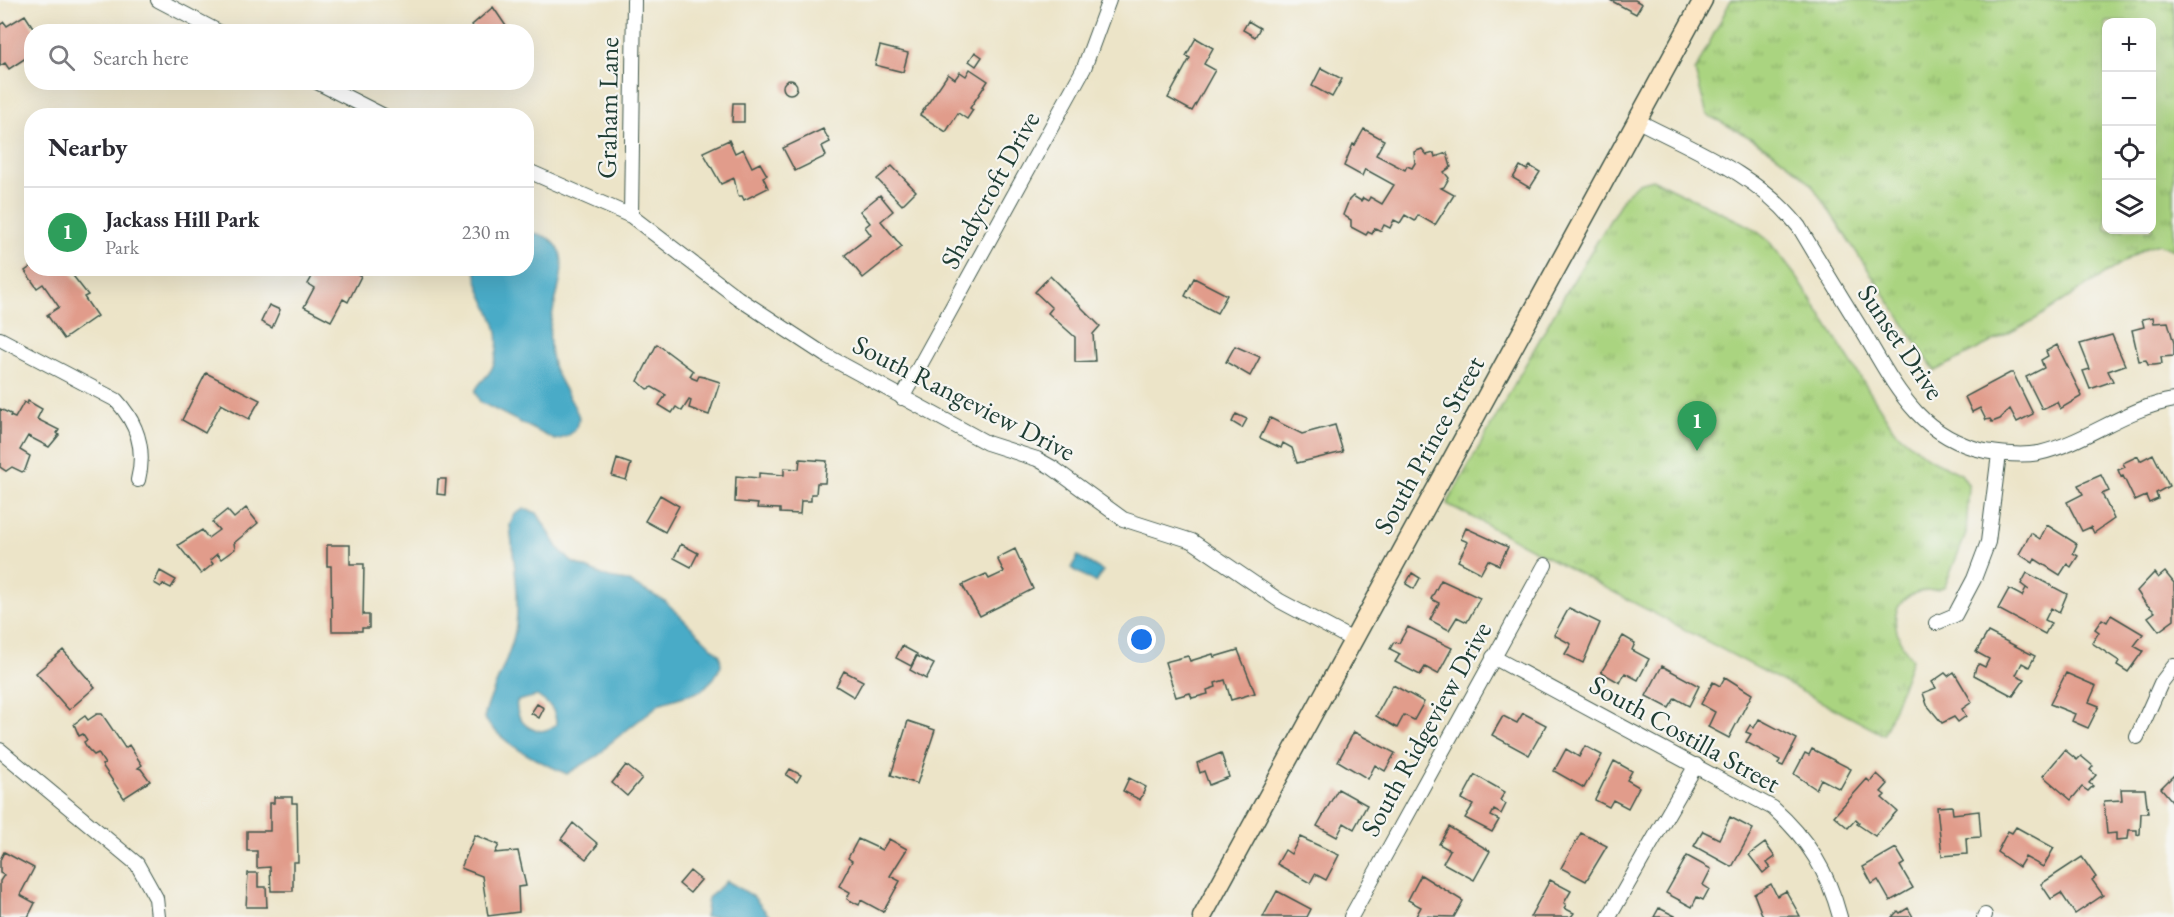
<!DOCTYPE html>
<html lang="en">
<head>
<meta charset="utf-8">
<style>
  :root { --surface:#fff; --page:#f2f2f3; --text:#2b2b33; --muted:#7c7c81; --line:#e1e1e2; --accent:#db2777 }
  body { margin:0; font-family:"EB Garamond",serif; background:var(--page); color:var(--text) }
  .controls { position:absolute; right:18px; top:18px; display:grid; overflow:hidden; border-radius:12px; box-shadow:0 6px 24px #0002 }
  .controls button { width:54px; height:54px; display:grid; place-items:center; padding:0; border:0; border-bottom:2px solid var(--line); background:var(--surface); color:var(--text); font:30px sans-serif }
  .you { position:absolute; left:1142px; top:640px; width:21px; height:21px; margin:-15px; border:4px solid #fff; border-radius:50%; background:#1a73e8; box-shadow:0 0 0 9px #1a73e833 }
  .badge { display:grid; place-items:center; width:39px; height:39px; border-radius:50%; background:var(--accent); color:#fff; font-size:20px; font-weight:700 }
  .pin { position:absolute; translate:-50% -50px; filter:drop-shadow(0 2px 3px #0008) }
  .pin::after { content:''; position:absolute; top:32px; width:21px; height:18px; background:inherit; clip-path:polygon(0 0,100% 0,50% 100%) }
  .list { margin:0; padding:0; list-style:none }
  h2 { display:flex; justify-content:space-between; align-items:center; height:78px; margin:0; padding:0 24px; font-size:26px }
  h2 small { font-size:20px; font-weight:400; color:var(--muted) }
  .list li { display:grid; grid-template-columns:39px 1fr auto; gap:18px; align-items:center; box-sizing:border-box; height:90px; padding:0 24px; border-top:2px solid var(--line) }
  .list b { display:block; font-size:22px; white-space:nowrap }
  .list p { margin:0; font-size:20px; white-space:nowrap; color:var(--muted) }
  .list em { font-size:20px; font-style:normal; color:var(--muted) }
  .icon { flex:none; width:33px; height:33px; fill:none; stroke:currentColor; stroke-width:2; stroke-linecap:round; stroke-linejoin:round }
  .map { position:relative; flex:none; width:2174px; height:917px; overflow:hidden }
  .search { position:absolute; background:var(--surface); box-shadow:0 6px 24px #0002; left:24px; top:24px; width:510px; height:66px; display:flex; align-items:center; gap:15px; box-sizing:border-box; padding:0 21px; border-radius:24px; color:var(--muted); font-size:22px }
  .panel { position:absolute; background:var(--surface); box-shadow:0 6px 24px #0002; left:24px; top:108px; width:510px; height:168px; border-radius:24px }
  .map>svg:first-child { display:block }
  .park { fill:url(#park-tufts); stroke:#64885a; stroke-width:1.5; fill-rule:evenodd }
  .water { fill:#48abc7; stroke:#34747e; stroke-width:1.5; fill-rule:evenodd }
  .building { fill:#e19c8b }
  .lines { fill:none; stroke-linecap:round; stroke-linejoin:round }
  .street-casing { stroke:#3e564a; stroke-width:16 }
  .secondary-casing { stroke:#3e564a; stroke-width:21 }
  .street { stroke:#fff; stroke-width:14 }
  .secondary { stroke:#fce6c4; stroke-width:18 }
  .labels { text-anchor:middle; stroke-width:4.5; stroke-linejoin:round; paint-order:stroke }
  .street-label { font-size:27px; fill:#1f3d34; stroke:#f6f6f2 }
</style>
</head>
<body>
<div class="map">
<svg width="2174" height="917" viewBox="0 0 2174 917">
  <defs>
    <pattern id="park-tufts" width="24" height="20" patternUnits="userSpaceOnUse" patternTransform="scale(1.5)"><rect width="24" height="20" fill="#aad480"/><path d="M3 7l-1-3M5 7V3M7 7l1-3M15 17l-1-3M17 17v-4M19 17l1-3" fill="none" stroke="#8aad6a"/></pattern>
  </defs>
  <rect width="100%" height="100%" fill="#f6f6f2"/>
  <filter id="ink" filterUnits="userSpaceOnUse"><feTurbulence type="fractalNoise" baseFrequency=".0167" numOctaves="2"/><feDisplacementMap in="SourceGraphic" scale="12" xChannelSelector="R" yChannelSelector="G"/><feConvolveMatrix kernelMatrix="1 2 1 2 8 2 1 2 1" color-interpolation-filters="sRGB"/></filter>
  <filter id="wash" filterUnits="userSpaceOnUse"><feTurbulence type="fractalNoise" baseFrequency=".008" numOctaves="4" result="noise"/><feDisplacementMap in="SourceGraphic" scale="24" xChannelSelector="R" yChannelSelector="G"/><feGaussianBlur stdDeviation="1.35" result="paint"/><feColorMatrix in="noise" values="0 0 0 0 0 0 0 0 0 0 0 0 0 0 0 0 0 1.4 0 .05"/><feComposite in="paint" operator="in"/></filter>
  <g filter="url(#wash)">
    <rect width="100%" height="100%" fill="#ece4c8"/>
    <path class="park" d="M1731,0H2174V250L2158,244L2143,249L2034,320L1935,371L1812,185C1782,154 1746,134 1707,115L1695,71ZM2106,22H2152V230H2106Z
      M1652,179L1751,227L1768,240L1798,279L1894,430L1927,457L1961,474L1969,486L1966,534L1945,586C1936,591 1928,589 1918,592C1883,604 1895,639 1912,659L1884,735L1447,504L1564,296L1624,197L1638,183Z"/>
    <path class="water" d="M527,232C586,238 553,293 550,328C549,340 550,353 553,365C556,378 579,411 579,418C577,432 567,438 555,440L480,402L475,392C478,382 489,377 493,366C509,320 479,308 475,269L526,268Z
      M524,509L537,513L559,549L572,562L609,578L627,581L665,601L720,655L721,666L714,678L701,691L661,703L609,744L599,755L567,774C536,760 504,746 484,718C491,689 510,659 515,631C521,597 513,559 510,525L515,514ZM537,696C549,704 556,709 556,724C539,741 513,723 517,701Z
      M1078,556L1103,571L1096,583L1071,568Z
      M727,881L753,896L770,917H705L708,898Z"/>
    <g id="blocks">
      <path class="building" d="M1610,0H1635L1642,4L1636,14Z
        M493,7L510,32H476L472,25Z
        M25,15L36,32H32V54L9,69L5,63L0,66V25L4,22L7,26Z
        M1248,21L1260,28L1255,37L1243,30Z
        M1196,38L1213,48L1204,64L1215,70L1192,111L1168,98L1190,58L1186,56Z
        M880,46L908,53L903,72L875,65Z
        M975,52L982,57L976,66L969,61Z
        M1321,68L1342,79L1332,97L1312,86Z
        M970,69L988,81L970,108L973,110L967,119L958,113L946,132L920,115L948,74L955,79L960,72L966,76Z
        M783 87a7 7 0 1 1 14 0a7 7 0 1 1-14 0Z
        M733,103H744V122H732Z
        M823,129L830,142L822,146L826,156L795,171L783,148Z
        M1364,129L1384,140L1376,155L1405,170L1407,166L1412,168L1415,163L1414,152L1422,149L1427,155L1434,153L1435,157L1447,153L1451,167L1444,172L1449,178L1444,187L1441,188L1454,195L1435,225L1418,215L1415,221L1405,215L1400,223L1394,220L1390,228L1384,225L1381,231L1375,228L1372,234L1368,232L1366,235L1351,227V220L1343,215L1349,200L1353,196L1361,201L1363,198L1368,201L1370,197L1382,204L1394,185L1365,169L1362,176L1344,166L1353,144L1355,145Z
        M729,140L735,153L743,149L752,167L760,163L767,175L763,177L768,188L744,200L742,196H738L734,178L721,184L703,152Z
        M892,166L916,191L902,205L877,179Z
        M1520,166L1527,170L1530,166L1540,172L1530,188L1513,178Z
        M880,195L893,211L881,221L902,247L863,278L845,255L871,235L865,227L870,223L860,211Z
        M32,266L55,270L67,268L88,295L84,297L97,316L64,339L47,315L59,307L43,284L37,288L25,271Z
        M317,268H347L361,276L348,302L343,299L331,321L304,307L314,288L308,284Z
        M1050,276L1100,326L1093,334L1095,361L1075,362V337L1048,313L1052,308L1035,292Z
        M1194,278L1227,295L1217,313L1185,296Z
        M269,305L280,310L272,328L261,322Z
        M2153,317L2154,323L2168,322L2174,343V356L2161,357L2162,364L2154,365H2148L2146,360L2139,361L2132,330L2144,327L2142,319Z
        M2112,335L2125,365L2108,371L2113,381L2090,389L2083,371L2090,369L2080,344Z
        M657,344L693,371L690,376L692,378L697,380L699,376L704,377L720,382L709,415L689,408L691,401L689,400L682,411L676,407L672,413L659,405L666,395L652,387L647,389L638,381Z
        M2057,345L2082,396L2060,409L2057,402L2042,409L2026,377L2044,368L2041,360L2048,356L2046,351Z
        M1235,346L1260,357L1250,376L1226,362Z
        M206,373L260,400L249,419L221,404L205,433L182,420Z
        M2010,373H2013L2033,414L2017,422L2010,409L2000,419L1992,422L1990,419L1986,420L1980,408L1972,412L1965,397Z
        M28,401L42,409L37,419L59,430L57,433L59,435L49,447L28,436L20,450L30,456L25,470L22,472L12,467L6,471L0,467V409L11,414L10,416L15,418L24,402L27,404Z
        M1236,414L1247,419L1242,428L1232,422Z
        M1270,418L1302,434L1335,425L1343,452L1297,463L1292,448L1283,443L1281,448L1260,438Z
        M2153,454L2169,486L2156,493L2158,499L2149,503L2146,496L2135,501L2123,476L2121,477L2118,470L2125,467L2123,463L2138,456L2140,461Z
        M617,459L631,464L626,480L612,476Z
        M800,459L827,461L825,483H817L816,494H811V501H801L800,514L780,513V509L757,508L758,504L735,502L736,476L759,478V473L784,475V468L799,469Z
        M2101,475L2109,491L2102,494L2114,519L2094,533L2091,527L2082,531L2067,502L2083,494L2078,485Z
        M438,479H446L445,495L437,494Z
        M660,495L679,506L665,532L645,521Z
        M246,508L258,523L234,543L235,549L221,559L217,554L210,560L213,564L201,574L178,545L202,530L208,538L219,530L212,522L227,510L234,518Z
        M2047,525L2077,544L2073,553L2078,556L2071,567L2067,564L2060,575L2035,559L2033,563L2019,554L2031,533L2040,539Z
        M1466,528L1508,547L1499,565L1488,560L1481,573L1458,561L1468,542L1461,539Z
        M681,544L698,553L691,567L674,558Z
        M327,545H350V564H364L363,615H369V628H362V631H332L331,566H327Z
        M1015,549L1033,589L980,616L962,585L986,574L989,579L1004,572L997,558Z
        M160,571L176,580L171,588L163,584L161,587L154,583Z
        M2165,572L2174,583V620L2159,631L2148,617L2155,612L2145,603L2137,591L2154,573L2158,578Z
        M1412,573L1420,578L1414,589L1406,584Z
        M2027,573L2067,594L2059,613L2051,608L2045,620L2051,623L2045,634L1998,609L2009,589L2022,596L2026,588L2029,590L2021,584Z
        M1441,580L1480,598L1467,622L1457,617L1449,630L1430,620L1439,603L1431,599Z
        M1569,608L1600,623L1583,663L1565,654L1571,644L1554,635Z
        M2111,615L2143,634L2134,646L2143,651L2128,672L2117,665L2119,661L2092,643L2099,632L2095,629L2102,619L2107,622Z
        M1408,627L1452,648L1438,674L1425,667L1420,675L1395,662L1400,654L1390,649L1394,642L1399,643Z
        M1988,632L2035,656L2029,667L2022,663L2016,675L2025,679L2013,696L1974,675L1976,667L1979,664L1985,667L1989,659L1976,652Z
        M1623,636L1635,643L1632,650L1649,659L1638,680L1625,673L1620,683L1601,672Z
        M902,646L917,654L911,666L896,658Z
        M63,650L95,687L69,710L36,673Z
        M1238,650L1255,693L1231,700L1225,680L1215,683L1216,687L1207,690L1208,694L1192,698L1190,693L1176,697L1165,662L1188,656L1190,661L1213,654L1214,657Z
        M917,656L934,664L926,679L910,670Z
        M1662,666L1699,686L1689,706L1675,698L1669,708L1646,696Z
        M844,671L863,681L854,697L836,686Z
        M1954,672L1972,702L1962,709L1966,716L1958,722L1954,717L1942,723L1927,705L1923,693L1936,688L1932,682L1945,673L1948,676Z
        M2066,673L2096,686L2089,702L2099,706L2088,728L2072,721L2075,714L2050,704Z
        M1725,677L1752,694L1729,738L1708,727L1715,712L1701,704L1713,682L1720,686Z
        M1393,685L1424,702L1414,720L1404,715L1397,728L1376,716Z
        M537,704L544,708L539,718L531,713Z
        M1523,713L1546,725L1529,755L1492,735L1503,716L1517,723Z
        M97,714H102L125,748L129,745L142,765L138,768L141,769L150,781L124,798L102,765L105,764L98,753L94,755L88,749L84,742L87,740L83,734L79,736L74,724L85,716L88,720Z
        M1759,719L1797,739L1783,766L1778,764L1780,760L1746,742L1751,734L1746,732L1750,725L1754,728Z
        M908,721L935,730L917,784L891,775Z
        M1354,732L1395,753L1385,771L1375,765L1368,779L1338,761Z
        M1585,746L1602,755L1584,788L1554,771L1566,749L1579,757Z
        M1812,749L1851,769L1840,789L1821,779L1816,789L1794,774L1805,753L1809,755Z
        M2065,750L2077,760L2081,756L2093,766L2090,770L2096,775L2089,783L2093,786L2088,791L2082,787L2071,800L2043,776Z
        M1221,753L1229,777L1209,785L1204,771L1200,773L1197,763Z
        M1614,761L1632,771L1627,780L1639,787L1628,808L1613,800L1609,807L1595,800Z
        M626,765L642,778L627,796L612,783Z
        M790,769L801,775L797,782L786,775Z
        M1877,774L1888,784L1881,792L1885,795L1882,798L1897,811L1875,836L1857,824L1859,822L1856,819L1848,828L1834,816L1867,779L1870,782Z
        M1475,775L1505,792L1500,800L1506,804L1501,814L1494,810L1491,816L1499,820L1492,832L1465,818L1473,805L1462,799Z
        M2174,775V799L2172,801L2161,788Z
        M1129,778L1146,787L1140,800L1123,791Z
        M1338,789L1367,805L1354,829L1344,823L1337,837L1317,826Z
        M2121,789H2145L2148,813H2141L2140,834L2137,835V830H2129L2128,839L2116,840V833L2107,834L2104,801L2122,800Z
        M274,797H292V803H297L298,862H293V891H271L270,867L257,868V851H247V831H270V803H274Z
        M1952,806L1953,814L1979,811L1981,837L1966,838L1967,854L1942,856L1937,807Z
        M1730,817L1753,829L1732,867L1694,846L1703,831L1719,839Z
        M573,823L598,844L586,859L561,839Z
        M1449,827L1490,851L1474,880L1443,863L1450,850L1439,844Z
        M2016,827L2054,848L2043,867L2025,857L2019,867L1997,852L2008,831L2012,833Z
        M1581,833L1607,846L1586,881L1561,868Z
        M475,835L499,845L495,853L518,851L526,886L518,887L519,912L488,916L482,876L461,868Z
        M1300,837L1339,855L1326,880L1315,874L1310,883L1277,864L1285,850L1291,854Z
        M858,839L882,850L889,839L907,849L890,876L900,881L883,912L861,900L859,905L847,899L850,892L839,886L852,861L848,858Z
        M1765,843L1775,857L1767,863L1770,867L1763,873L1749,855Z
        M1896,848L1905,863L1900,866L1913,888L1890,901L1878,880L1872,884L1863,867Z
        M4,852L34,868L20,895L35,903L28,917H0V881L4,875L0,873V860Z
        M1687,856L1711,869L1703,885L1709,889L1703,900L1697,897L1692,907L1666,893Z
        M2082,857L2096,877L2092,880L2103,895L2075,914L2061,893L2051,899L2041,884Z
        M690,871L701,880L690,893L679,884Z
        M248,873H258V887H266L267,907H246Z
        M1421,875L1463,901L1454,917L1416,916L1421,907L1408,900Z
        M1550,880L1571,891L1564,903L1566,905L1564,908L1574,913L1571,917H1530Z
        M1771,884L1777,896L1786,891L1800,916L1763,917L1754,894Z
        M1277,891L1311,909L1307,917H1263Z
        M1659,908L1677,917H1654Z
        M1908,908L1913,917H1892L1898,911L1900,913Z"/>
    </g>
  </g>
  <g filter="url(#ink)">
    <use href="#blocks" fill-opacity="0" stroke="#3e564a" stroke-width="1.5"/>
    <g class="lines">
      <g class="street-casing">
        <path id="street" d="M158,0L219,32
          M317,82L384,116
          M1638,121C1694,150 1759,175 1799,227C1820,262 1841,297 1863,332C1895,386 1918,436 1985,451C2002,454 2021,456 2039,453C2087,442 2125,408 2174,400
          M526,170L631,216L738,298L825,355L987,443L1037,459L1053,468L1123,519L1192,541L1280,601L1353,640
          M631,216L634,0
          M0,339L116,400C137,423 146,448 138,480
          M902,398L1084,68L1109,0
          M1936,623L1955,615L1974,579L1988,542L1999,454
          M1493,657L1773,808C1808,839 1828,872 1840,917
          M2137,737L2161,683L2174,666
          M0,750L137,864L156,898L158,917
          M1351,917L1545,565
          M1609,917L1696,765
          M1984,917L1985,915"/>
      </g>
      <g class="secondary-casing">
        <path id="secondary" d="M1202,917L1703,0"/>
      </g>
      <use href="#street" class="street"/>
      <use href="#secondary" class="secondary"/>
    </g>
  </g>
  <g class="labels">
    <g class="street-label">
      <text transform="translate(608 108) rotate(-89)" y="9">Graham Lane</text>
      <text transform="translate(990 190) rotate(-61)" y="9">Shadycroft Drive</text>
      <text transform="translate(1901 342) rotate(56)" y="9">Sunset Drive</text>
      <text transform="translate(964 398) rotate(27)" y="9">South Rangeview Drive</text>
      <text transform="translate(1429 445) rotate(-61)" y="9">South Prince Street</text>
      <text transform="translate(1426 729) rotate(-61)" y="9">South Ridgeview Drive</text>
      <text transform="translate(1685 734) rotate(29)" y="9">South Costilla Street</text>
    </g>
  </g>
</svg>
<div class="controls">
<button>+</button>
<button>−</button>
<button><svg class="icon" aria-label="locate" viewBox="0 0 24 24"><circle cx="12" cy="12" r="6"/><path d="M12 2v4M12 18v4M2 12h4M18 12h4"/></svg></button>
<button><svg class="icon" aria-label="layers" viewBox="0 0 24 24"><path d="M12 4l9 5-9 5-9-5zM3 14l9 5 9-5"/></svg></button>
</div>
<div class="you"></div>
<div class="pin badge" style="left:1697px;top:451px;background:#2e9e5b">1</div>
<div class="search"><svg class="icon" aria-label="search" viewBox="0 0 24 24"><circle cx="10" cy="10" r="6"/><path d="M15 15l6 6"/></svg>Search here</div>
<section class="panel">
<h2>Nearby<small></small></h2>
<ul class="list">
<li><span class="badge" style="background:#2e9e5b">1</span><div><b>Jackass Hill Park</b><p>Park</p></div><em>230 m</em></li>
</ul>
</section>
</div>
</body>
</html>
